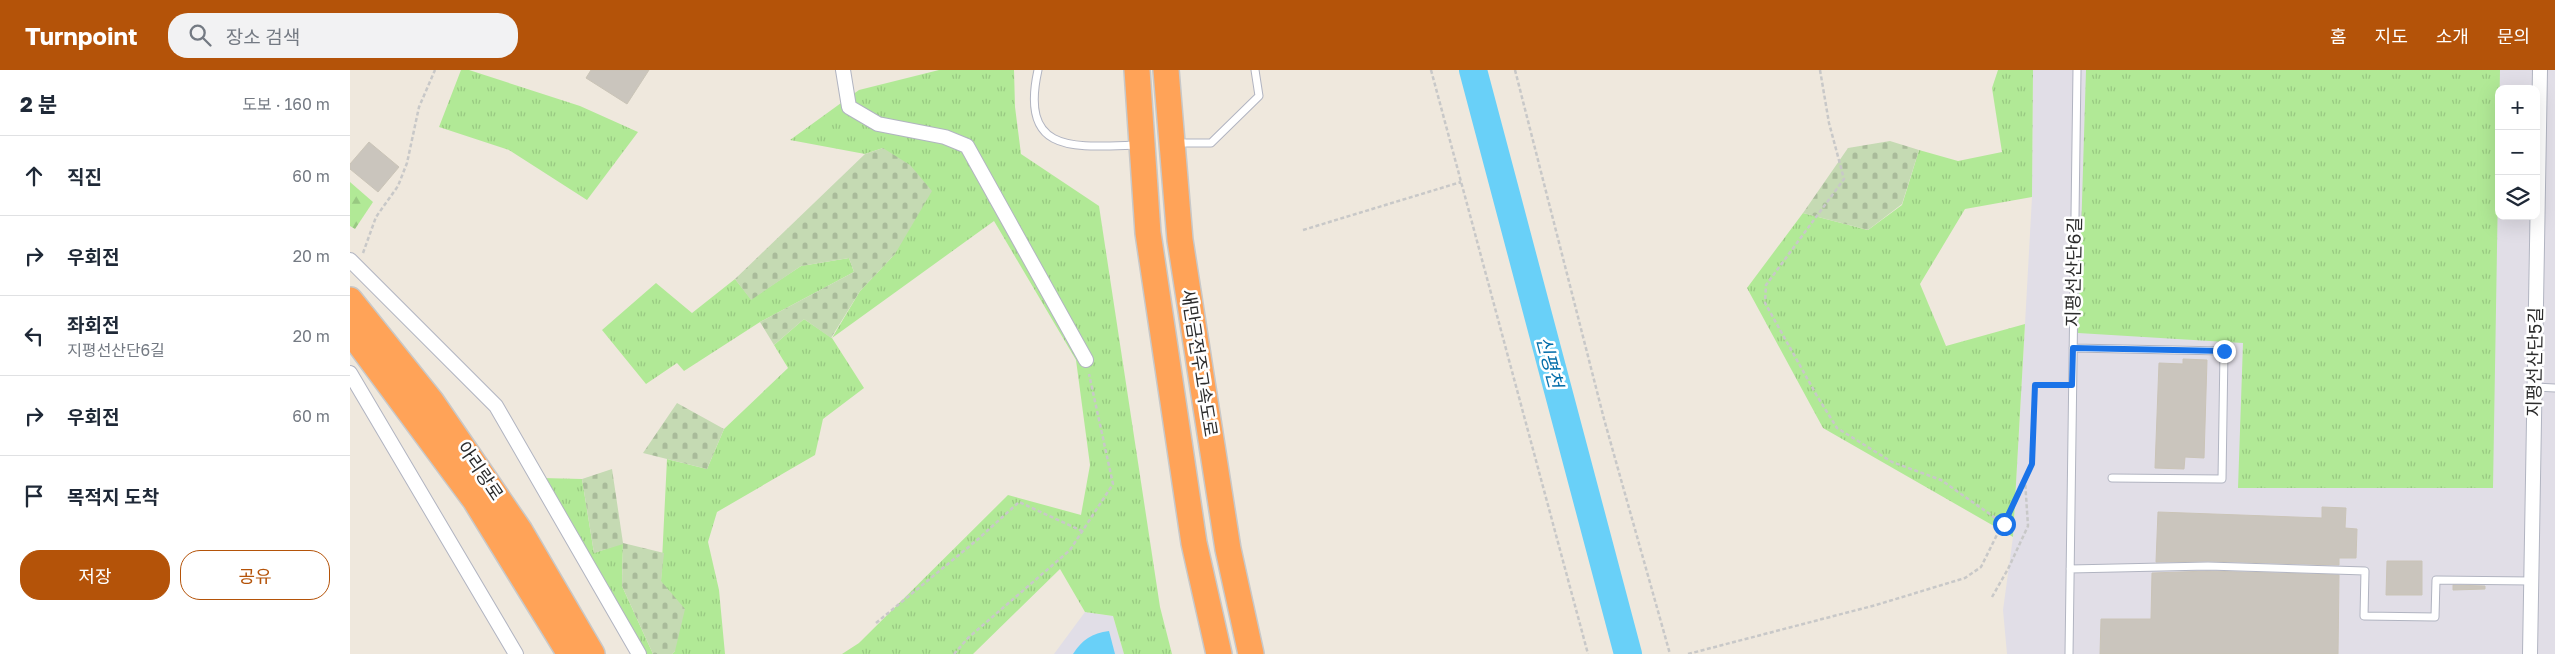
<!DOCTYPE html>
<html lang="ko">
<head>
<meta charset="utf-8">
<style>
  :root { --surface:#fff; --page:#f2f2f3; --text:#1f2937; --muted:#747a83; --line:#e0e1e3; --accent:#b45309 }
  body { margin:0; font-family:"Golos Text","Noto Sans KR",sans-serif; background:var(--page); color:var(--text) }
  .controls { position:absolute; right:15px; top:15px; display:grid; overflow:hidden; border-radius:10px; box-shadow:0 5px 20px #0002 }
  .controls button { width:45px; height:45px; display:grid; place-items:center; padding:0; border:0; border-bottom:1px solid var(--line); background:var(--surface); color:var(--text); font:25px sans-serif }
  .stop { position:absolute; width:15px; height:15px; margin:-11px; border:4px solid #1a73e8; border-radius:50%; background:#fff }
  .stop.end { background:#1a73e8; border-color:#fff; box-shadow:0 1px 5px #0008 }
  .list { margin:0; padding:0; list-style:none }
  h2 { display:flex; justify-content:space-between; align-items:center; height:65px; margin:0; padding:0 20px; font-size:21px }
  h2 small { font-size:16px; font-weight:400; color:var(--muted) }
  .list li { display:grid; grid-template-columns:32px 1fr auto; gap:15px; align-items:center; box-sizing:border-box; height:80px; padding:0 20px; border-top:1px solid var(--line) }
  .list b { display:block; font-size:19px; white-space:nowrap }
  .list p { margin:0; font-size:16px; white-space:nowrap; color:var(--muted) }
  .list em { font-size:16px; font-style:normal; color:var(--muted) }
  .actions { display:flex; gap:10px; padding:15px 20px }
  .actions a { flex:1; padding:11px 0; border:1px solid var(--accent); border-radius:20px; text-align:center; font-size:18px; color:var(--accent) }
  .actions .main { background:var(--accent); color:#fff }
  .icon { flex:none; width:28px; height:28px; fill:none; stroke:currentColor; stroke-width:2; stroke-linecap:round; stroke-linejoin:round }
  .map { position:relative; flex:none; width:2205px; height:584px; overflow:hidden }
  header { display:flex; align-items:center; gap:30px; box-sizing:border-box; height:70px; padding:0 25px; background:var(--accent); color:#fff }
  header strong { font-size:24px }
  nav { display:flex; gap:28px; margin-inline-start:auto; font-size:18px }
  .search { width:350px; height:45px; background:var(--page); display:flex; align-items:center; gap:12px; box-sizing:border-box; padding:0 18px; border-radius:20px; color:var(--muted); font-size:19px }
  main { display:flex }
  aside { flex:1; background:var(--surface) }
  .map>svg:first-child { display:block }
  .industrial { fill:#e1dee7; fill-rule:evenodd }
  .grass { fill:url(#grass-tufts) }
  .forest { fill:url(#forest-firs) }
  .cemetery { fill:url(#cemetery-stones) }
  .water { fill:#69d0f8 }
  .lines { fill:none; stroke-linecap:round; stroke-linejoin:round }
  .river { stroke:#69d0f8; stroke-width:28 }
  .building { fill:#cac5bd; stroke:#cac4b7 }
  .lane-casing { stroke:#b1b4c1; stroke-width:9 }
  .street-casing { stroke:#b1b4c1; stroke-width:16 }
  .highway-casing { stroke:#c8c8c8; stroke-width:28 }
  .path { stroke:#c8c8c8; stroke-width:2.5; stroke-dasharray:4 2.5; stroke-linecap:butt }
  .lane { stroke:#fff; stroke-width:7 }
  .street { stroke:#fff; stroke-width:14 }
  .highway { stroke:#ffa358; stroke-width:25 }
  .route { stroke:#1a73e8; stroke-width:6 }
  .labels { text-anchor:middle; stroke-width:5; stroke-linejoin:round; paint-order:stroke }
  .street-label { font-size:18px; fill:#2c2c2c; stroke:#fff }
  .water-label { font-size:19px; font-style:italic; fill:#036da9; stroke:#fff }
</style>
</head>
<body>
<header>
<strong>Turnpoint</strong>
<div class="search"><svg class="icon" aria-label="search" viewBox="0 0 24 24"><circle cx="10" cy="10" r="6"/><path d="M15 15l6 6"/></svg>장소 검색</div>
<nav><a>홈</a><a>지도</a><a>소개</a><a>문의</a></nav>
</header>
<main>
<aside>
<h2>2 분<small>도보 · 160 m</small></h2>
<ul class="list">
<li><svg class="icon" aria-label="ahead" viewBox="0 0 24 24"><path d="M12 20V5M6 11l6-6 6 6"/></svg><div><b>직진</b></div><em>60 m</em></li>
<li><svg class="icon" aria-label="right" viewBox="0 0 24 24"><path d="M7 20v-9h11M14 6l5 5-5 5"/></svg><div><b>우회전</b></div><em>20 m</em></li>
<li><svg class="icon" aria-label="left" viewBox="0 0 24 24"><path d="M17 20v-9H6M10 6l-5 5 5 5"/></svg><div><b>좌회전</b><p>지평선산단6길</p></div><em>20 m</em></li>
<li><svg class="icon" aria-label="right" viewBox="0 0 24 24"><path d="M7 20v-9h11M14 6l5 5-5 5"/></svg><div><b>우회전</b></div><em>60 m</em></li>
<li><svg class="icon" aria-label="arrive" viewBox="0 0 24 24"><path d="M6 21V4h12l-3 4 3 4H6"/></svg><div><b>목적지 도착</b></div></li>
</ul>
<div class="actions"><a class="main">저장</a><a>공유</a></div>
</aside>
<div class="map">
<svg width="2205" height="584" viewBox="0 0 2205 584">
  <defs>
    <pattern id="grass-tufts" width="24" height="20" patternUnits="userSpaceOnUse" patternTransform="scale(1.25)"><rect width="24" height="20" fill="#b1e996"/><path d="M3 7l-1-3M5 7V3M7 7l1-3M15 17l-1-3M17 17v-4M19 17l1-3" fill="none" stroke="#98c881"/></pattern>
    <pattern id="forest-firs" width="22" height="20" patternUnits="userSpaceOnUse" patternTransform="scale(1.25)"><rect width="22" height="20" fill="#b1e996"/><path d="M5 1l3.5 6h-7zM16 11l3.5 6h-7z" fill="#98c881"/></pattern>
    <pattern id="cemetery-stones" width="16" height="16" patternUnits="userSpaceOnUse" patternTransform="scale(1.25)"><rect width="16" height="16" fill="#c5dab3"/><path d="M2 7V4a2 2 0 0 1 4 0v3zM10 15v-3a2 2 0 0 1 4 0v3z" fill="#a9bb9a"/></pattern>
  </defs>
  <rect width="100%" height="100%" fill="#efe8dd"/>
  <path class="industrial" d="M1683,0H2205V584H1657L1653,540L1663,467L1675,254L1682,127ZM2149,19H2186V146H2149Z
    M735,542L763,546L774,584H704Z"/>
  <path class="grass" d="M111,0H119L230,36L288,62L237,130L159,80L89,57Z
    M589,0H664L665,37L671,84L749,136L810,537L822,584H774L763,546L735,542L710,499L623,584H492L509,573L658,425L731,445L740,395L726,290L644,151L482,268L514,318L473,349L465,385L367,442L358,472L369,520L375,584H322L325,581L311,511L317,389L357,399L374,359L438,298L424,275L454,249L482,268L510,221L545,184L533,78L515,84L440,70L509,20Z
    M1648,0H1683L1682,127L1615,139L1570,214L1596,276L1675,254L1663,467L1473,358L1397,218L1453,143L1518,160L1552,135L1569,80L1608,91L1652,82L1642,18Z
    M1736,0H2150L2143,418H1888L1893,273L1728,263Z
    M499,188L504,202L410,252L334,301L327,293L296,314L252,260L306,213L342,243L385,209L401,229L451,196Z
    M192,408L232,409L244,483L273,473L272,516L303,584H293Z"/>
  <path class="forest" d="M0,112L23,132L5,159L0,156Z"/>
  <path class="cemetery" d="M1540,71L1569,80L1552,134L1518,160L1453,143L1498,78Z
    M533,78L560,95L582,121L545,184L510,221L481,268L454,249L424,275L410,252L504,202L499,188L451,196L401,230L385,209L515,84Z
    M327,333L374,359L357,399L293,383Z
    M262,399L273,473L314,483L311,511L335,539L325,581L322,584H303L272,516L273,474L244,483L232,409Z"/>
  <path class="water" d="M759,561L765,584H723C732,570 742,563 759,561Z"/>
  <g class="lines">
    <path class="river" d="M1123,0L1278,584"/>
  </g>
  <path class="building" d="M241,0H299L277,34L236,8Z
    M19,72L49,97L28,122L0,99V94Z
    M1833,289L1857,290L1854,388L1835,387L1834,399L1805,398L1809,293L1833,294Z
    M1972,437L1996,438L1995,458L2007,459L2006,488H1989V495L1858,491L1806,492L1808,442L1972,448Z
    M2037,491H2072V525H2036Z
    M1858,501L1989,505L1988,584H1750L1751,549H1801L1802,503Z
    M2103,515L2135,516V519L2103,520Z"/>
  <g class="lines">
    <g class="lane-casing">
      <path id="lane" d="M688,0C669,85 725,77 787,75
        M825,73H861L909,26L905,0
        M1723,278L1874,281L1872,409L1762,408
        M2184,317L2205,318
        M1720,499L1858,496L2015,501L2014,546L2085,547L2086,510L2181,511
        M1719,584L1727,0"/>
    </g>
    <g class="street-casing">
      <path id="street" d="M493,0L499,37L528,54L595,67L617,76L736,290
        M0,190L146,336L289,584
        M0,303L166,584
        M2180,584L2190,0"/>
    </g>
    <g class="highway-casing">
      <path id="highway" d="M787,0L798,163L844,473L869,584
        M816,0L830,170L878,479L901,584
        M0,230L81,331L170,461L242,584
        M0,261L125,430L220,584"/>
    </g>
    <path class="path" d="M1081,0L1238,584
      M1165,0L1254,349L1320,584
      M1470,0L1479,53L1494,109L1416,215L1415,233L1467,326L1487,358L1542,392L1591,410L1654,454
      M953,160L1111,112
      M13,183L26,147L48,116L57,93L69,37L85,0
      M1642,527L1658,499L1678,456L1675,410
      M526,553L627,470L669,432L732,461
      M604,584L618,568L720,480L763,414L739,304
      M1338,584L1526,535L1615,508L1631,497L1682,394L1685,315H1711"/>
    <use href="#lane" class="lane"/>
    <use href="#street" class="street"/>
    <use href="#highway" class="highway"/>
  </g>
  <g class="lines">
    <path class="route" d="M1654,454L1682,394L1685,315H1722L1723,278L1874,281"/>
  </g>
  <g class="labels">
    <g class="street-label">
      <text transform="translate(1724 202) rotate(-89)" y="6">지평선산단6길</text>
      <text transform="translate(2185 292) rotate(-89)" y="6">지평선산단5길</text>
      <text transform="translate(849 293) rotate(81)" y="6">새만금전주고속도로</text>
      <text transform="translate(130 401) rotate(56)" y="6">아리랑로</text>
    </g>
    <g class="water-label">
      <text transform="translate(1200 292) rotate(75)" y="7">신평천</text>
    </g>
  </g>
</svg>
<div class="controls">
<button>+</button>
<button>−</button>
<button><svg class="icon" aria-label="layers" viewBox="0 0 24 24"><path d="M12 4l9 5-9 5-9-5zM3 14l9 5 9-5"/></svg></button>
</div>
<div class="stop" style="left:1654px;top:454px"></div>
<div class="stop end" style="left:1874px;top:281px"></div>
</div>
</main>
</body>
</html>
